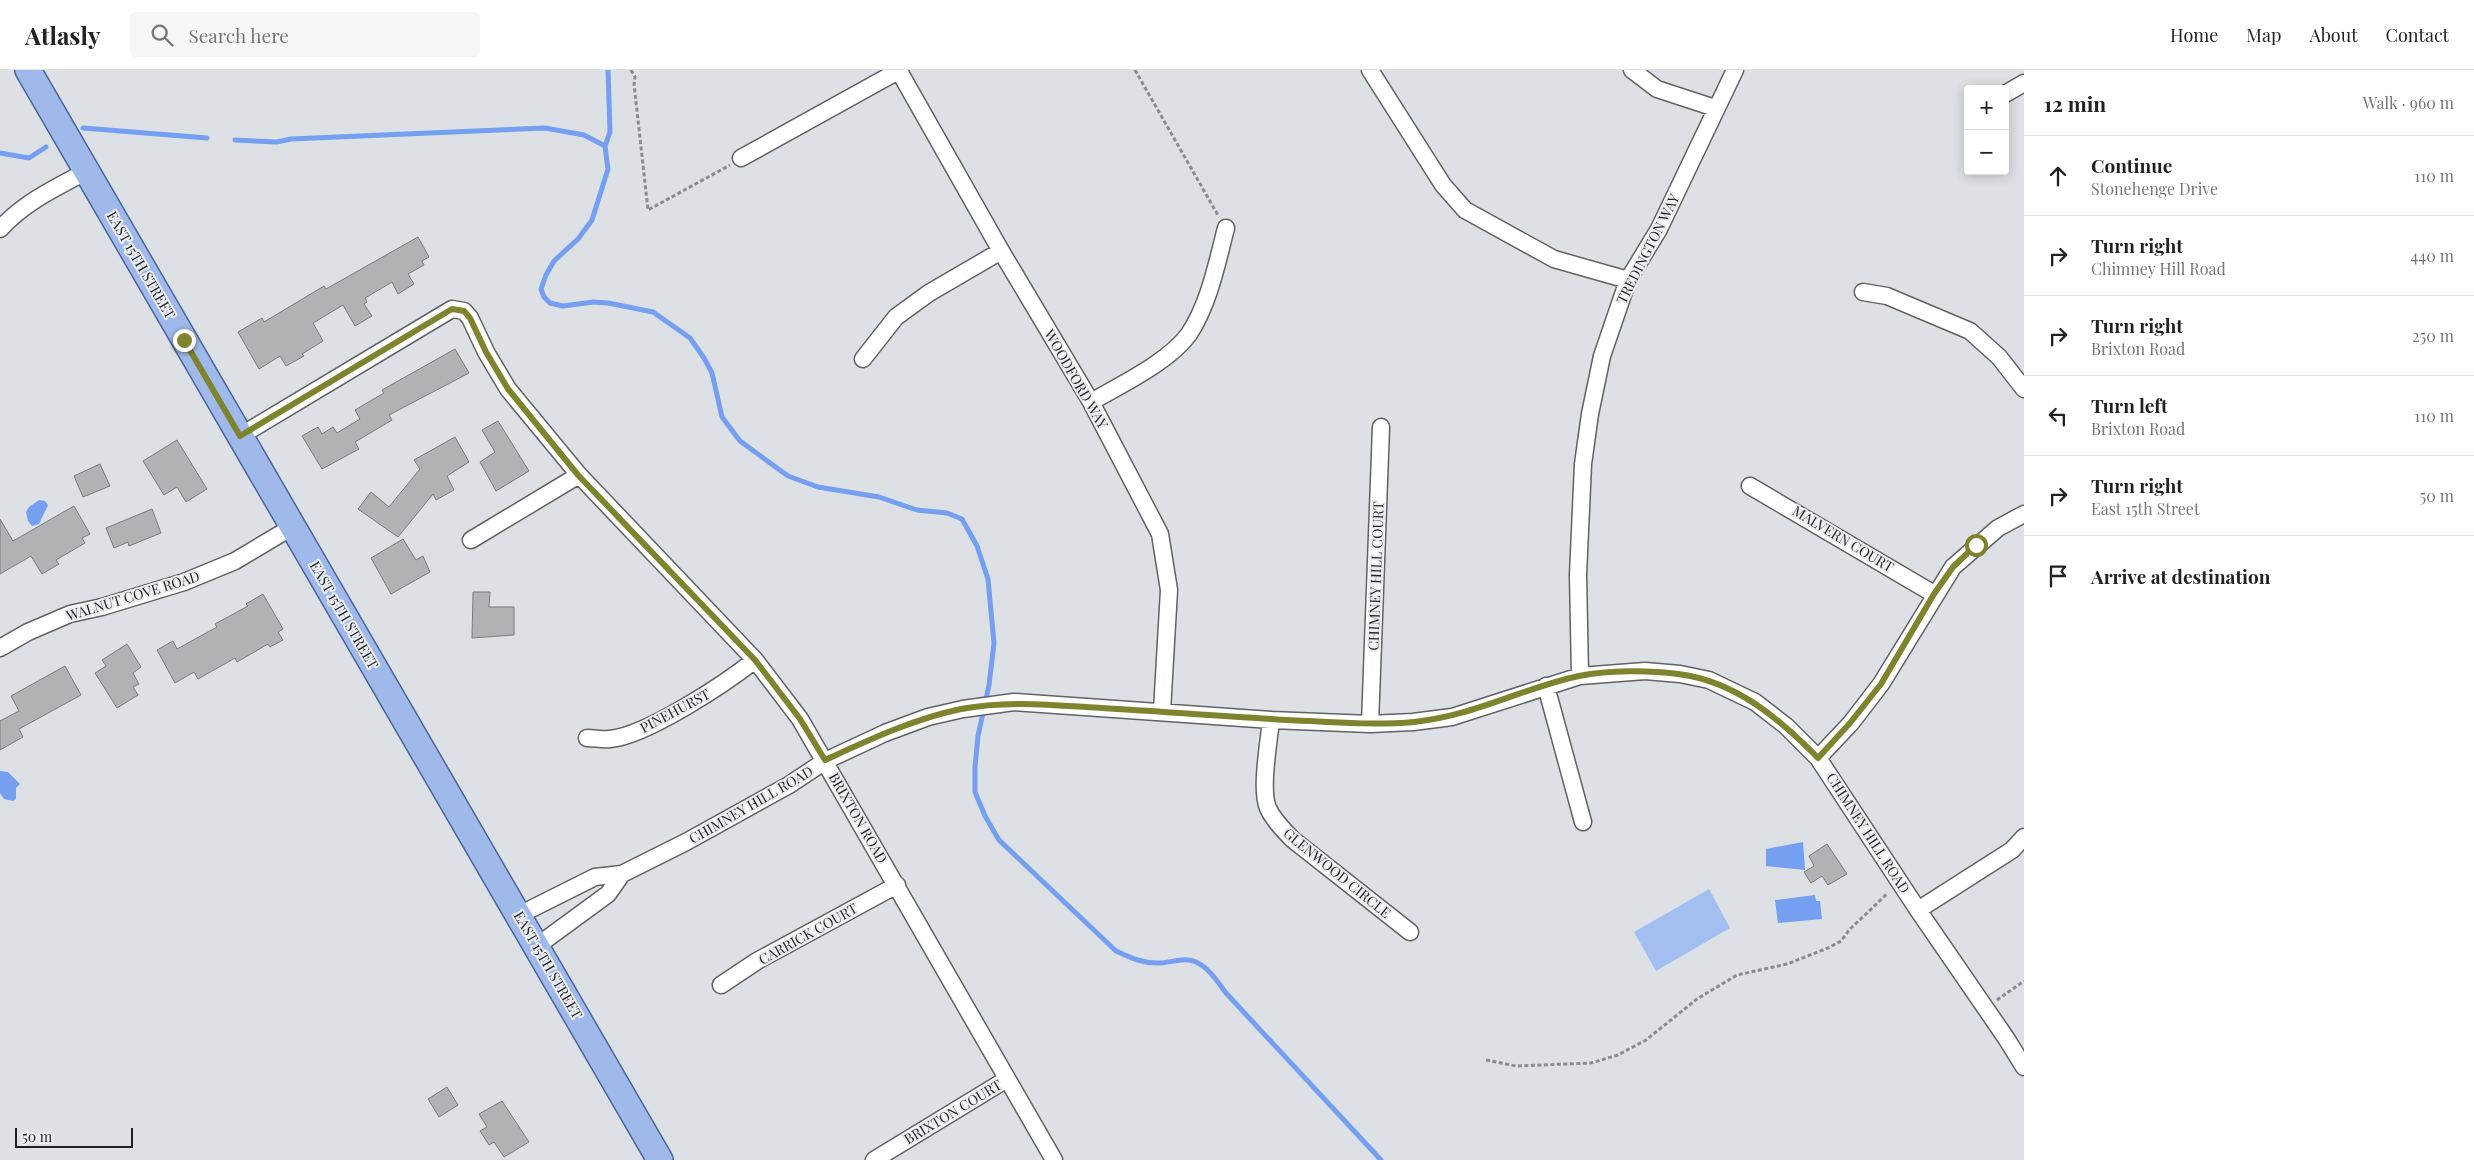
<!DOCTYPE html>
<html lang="en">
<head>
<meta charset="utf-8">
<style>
  :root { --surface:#fff; --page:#f6f6f6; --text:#222; --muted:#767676; --line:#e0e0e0 }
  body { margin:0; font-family:"Playfair Display",serif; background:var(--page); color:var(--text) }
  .controls { position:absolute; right:15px; top:15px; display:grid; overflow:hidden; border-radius:5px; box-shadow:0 2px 12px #0003 }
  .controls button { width:45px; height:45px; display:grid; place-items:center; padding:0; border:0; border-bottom:1px solid var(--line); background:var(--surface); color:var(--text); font:25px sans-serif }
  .scale { position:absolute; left:15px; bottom:12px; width:118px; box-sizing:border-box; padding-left:5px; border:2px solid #1f1f21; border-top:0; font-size:14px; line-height:18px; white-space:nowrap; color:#1f1f21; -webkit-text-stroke:4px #eaedf1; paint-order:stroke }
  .stop { position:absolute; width:15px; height:15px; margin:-11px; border:4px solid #7e832d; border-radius:50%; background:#fff }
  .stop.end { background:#7e832d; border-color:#fff; box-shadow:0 1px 5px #0008 }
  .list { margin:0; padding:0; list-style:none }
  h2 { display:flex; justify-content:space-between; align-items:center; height:65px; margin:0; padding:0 20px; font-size:21px }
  h2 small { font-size:16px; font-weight:400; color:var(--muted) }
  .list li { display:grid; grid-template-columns:32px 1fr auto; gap:15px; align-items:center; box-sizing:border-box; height:80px; padding:0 20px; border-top:1px solid var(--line) }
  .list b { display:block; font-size:19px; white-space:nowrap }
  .list p { margin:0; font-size:16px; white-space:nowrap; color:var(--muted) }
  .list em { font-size:16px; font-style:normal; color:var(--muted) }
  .icon { flex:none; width:28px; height:28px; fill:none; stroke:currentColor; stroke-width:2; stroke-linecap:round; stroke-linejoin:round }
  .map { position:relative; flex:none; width:2024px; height:1090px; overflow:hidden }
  header { display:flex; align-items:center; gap:30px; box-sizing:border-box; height:70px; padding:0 25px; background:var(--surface); border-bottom:1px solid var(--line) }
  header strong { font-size:24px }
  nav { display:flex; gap:28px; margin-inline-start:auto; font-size:18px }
  .search { width:350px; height:45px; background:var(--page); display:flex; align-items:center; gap:12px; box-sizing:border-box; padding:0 18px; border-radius:5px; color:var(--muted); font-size:19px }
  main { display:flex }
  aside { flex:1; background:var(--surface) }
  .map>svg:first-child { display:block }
  .green { fill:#a3bff1 }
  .water { fill:#759ff0 }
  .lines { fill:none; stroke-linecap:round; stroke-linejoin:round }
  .stream { stroke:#759ff0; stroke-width:5 }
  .building { fill:#b0b2b6; stroke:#797c7f }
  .minor-casing { stroke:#606266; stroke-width:19 }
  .primary-casing { stroke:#49659c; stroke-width:28 }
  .path { stroke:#8a8c8f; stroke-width:3; stroke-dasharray:4 2.5; stroke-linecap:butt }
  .minor { stroke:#fff; stroke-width:16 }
  .primary { stroke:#a0b9eb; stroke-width:25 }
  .route { stroke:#7e832d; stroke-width:6 }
  .labels { text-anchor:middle; stroke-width:4; stroke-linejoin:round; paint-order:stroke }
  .street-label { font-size:14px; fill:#1f1f21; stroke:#eaedf1 }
</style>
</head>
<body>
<header>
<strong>Atlasly</strong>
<div class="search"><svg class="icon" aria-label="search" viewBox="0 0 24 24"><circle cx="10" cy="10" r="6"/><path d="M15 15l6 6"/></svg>Search here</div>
<nav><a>Home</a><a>Map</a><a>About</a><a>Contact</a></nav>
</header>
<main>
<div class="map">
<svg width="2024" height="1090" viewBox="0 0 2024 1090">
  <rect width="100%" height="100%" fill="#dde0e4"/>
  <path class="green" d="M1709,819L1730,858L1656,901L1634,862Z"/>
  <path class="water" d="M39,430L45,431L48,435L39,454L32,456L28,451L26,442L29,437Z
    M0,701L8,702L20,714L16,718V729L13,731L4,729L0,723Z
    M1803,772L1805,800L1766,796V779Z
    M1815,825L1816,831H1820L1822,849L1778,853L1775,830Z"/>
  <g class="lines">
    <path class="stream" d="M608,0L610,62L605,76L608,99L592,150L578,169L554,191L546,205L541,219L544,227L550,233L563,236L593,232L608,233L653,242L690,268L704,288L712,303L722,347L740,371L788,406L818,417L879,427L917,440L947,443L962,449L977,476L988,509L994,573L989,615L978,666L975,697V722L985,746L999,770L1116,881C1131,888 1144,894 1161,893C1174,892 1184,887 1196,892C1209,898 1218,912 1226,923L1381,1090
      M83,58L207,68
      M235,70L277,72L291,69L545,58L584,65L605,76
      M0,83L29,88L46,77"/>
  </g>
  <path class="building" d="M418,167L429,187L422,191L424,195L408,204L414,214L398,224L392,212L365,228L367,232L364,234L372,246L355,256L343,235L313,253L323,271L302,284L304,286L286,296L280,286L259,299L238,262L262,248L264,252L324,216L326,219Z
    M455,279L469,303L389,345L392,350L355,372L359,379L322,399L302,366L318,357L322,364L333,357L337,363L360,349L355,340L384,323L382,320Z
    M498,351L529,401L496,421L480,392L495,382L482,360Z
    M455,367L469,392L447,406L454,420L436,430L433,424L398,467L358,439L371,422L389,437L420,399L414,390Z
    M177,370L207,419L186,432L177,417L164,425L143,391Z
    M100,394L110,416L83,427L74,406Z
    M74,436L90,464L82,468L85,473L56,490L59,494L42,504L31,486L0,504V449L13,471Z
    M152,439L161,463L129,476L128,472L114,478L106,458Z
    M403,469L416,490L423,486L430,502L391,524L371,488Z
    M473,522H490L489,537H514V565L472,568Z
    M263,524L283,559L278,562L283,570L270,577L268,574L237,592L235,588L198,609L194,602L175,613L157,580L173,571L177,579L217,557L215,554L248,536L246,534Z
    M127,574L141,597L133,603L139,614L133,617L138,625L117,638L95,603L106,596L102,590Z
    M65,596L81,625L19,659L23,667L0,680V651L19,641L11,626Z
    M1827,774L1847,804L1828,815L1822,806L1811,813L1804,802L1814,796L1809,786Z
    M447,1017L458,1035L439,1047L428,1029Z
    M502,1031L529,1072L504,1087L494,1072L489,1075L480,1061L487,1057L479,1044Z"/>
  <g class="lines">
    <g class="minor-casing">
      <path id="minor" d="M1370,0L1443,115L1465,140L1554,189L1628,210
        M1632,0L1657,19L1715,38
        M899,1L1001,181L1091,332L1160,464L1169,520L1162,641
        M2005,24L2024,13
        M741,88L900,0
        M0,159C25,132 55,118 87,101
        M1863,222L1887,226L1970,261L1999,287L2024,319
        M863,289L896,247L929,223L1001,181
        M1091,332C1120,315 1169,292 1189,264C1209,234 1217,193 1226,158
        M240,366L452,239L464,241L470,248L486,282L508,319L579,405L755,590L800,649L1054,1090
        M1750,416L1934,524
        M471,470L579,405
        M0,578L28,562L70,544L102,537L184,512L235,491L292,457
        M1580,606L1578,505L1583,394L1590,344L1602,286L1628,210L1659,159L1735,0
        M1546,616L1583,752
        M1271,650C1269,671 1260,720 1268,738C1273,750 1283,759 1292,769L1410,862
        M1370,654L1381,357
        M587,668C595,668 603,670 610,669C646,666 726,613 755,590
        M1818,688L1851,653L1881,614L1953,497L1998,458L2024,444
        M1918,840L2012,780L2024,767
        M519,845L595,807L622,804L686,772L789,715L825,691L885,663L928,647L963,639L1014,632L1271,650L1370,654L1413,652L1452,647L1580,606L1645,601L1680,604L1709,610L1755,632L1786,656L1818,688L1918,840L2006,968L2024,997
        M537,876L608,824L622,804
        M721,915L757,891L897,815
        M874,1090L1007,1009"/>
    </g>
    <g class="primary-casing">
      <path id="primary" d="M28,0L660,1090"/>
    </g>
    <path class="path" d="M631,0L635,7L634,14L648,140L730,95
      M1135,0L1219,147
      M1997,930L2024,911
      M1486,990L1516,996L1591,993L1618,985L1646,970L1697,929L1737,905L1787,894L1828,878L1841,871L1850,859L1888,823"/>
    <use href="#minor" class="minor"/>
    <use href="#primary" class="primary"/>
  </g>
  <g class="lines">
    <path class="route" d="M184,270L240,366L452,239L464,241L470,248L486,282L508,319L578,405L755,590L800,649L825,690C869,670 913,649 961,639C1008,630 1054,635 1102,638C1171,642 1240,648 1310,651C1344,653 1379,655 1414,652C1474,646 1522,618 1579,606C1609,600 1648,600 1678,604C1735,611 1779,648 1818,688L1850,653L1881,614L1934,524L1953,497L1976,475"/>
  </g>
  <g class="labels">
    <g class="street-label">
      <text transform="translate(1648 179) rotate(-63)" y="5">TREDINGTON WAY</text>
      <text transform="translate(141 195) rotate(60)" y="5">EAST 15TH STREET</text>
      <text transform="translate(1076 309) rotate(60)" y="5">WOODFORD WAY</text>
      <text transform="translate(1843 469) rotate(31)" y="5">MALVERN COURT</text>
      <text transform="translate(1376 506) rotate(-88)" y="5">CHIMNEY HILL COURT</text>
      <text transform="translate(133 526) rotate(-17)" y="5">WALNUT COVE ROAD</text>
      <text transform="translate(344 545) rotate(60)" y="5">EAST 15TH STREET</text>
      <text transform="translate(675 641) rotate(-28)" y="5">PINEHURST</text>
      <text transform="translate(751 735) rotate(-30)" y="5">CHIMNEY HILL ROAD</text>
      <text transform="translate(858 748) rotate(60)" y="5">BRIXTON ROAD</text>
      <text transform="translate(1868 763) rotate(57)" y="5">CHIMNEY HILL ROAD</text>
      <text transform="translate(1337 803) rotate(39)" y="5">GLENWOOD CIRCLE</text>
      <text transform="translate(808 864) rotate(-29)" y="5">CARRICK COURT</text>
      <text transform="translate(548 895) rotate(60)" y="5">EAST 15TH STREET</text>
      <text transform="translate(953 1042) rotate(-31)" y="5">BRIXTON COURT</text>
    </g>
  </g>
</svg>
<div class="controls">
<button>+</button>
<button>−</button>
</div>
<div class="scale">50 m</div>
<div class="stop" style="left:1976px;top:475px"></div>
<div class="stop end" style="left:184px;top:270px"></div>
</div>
<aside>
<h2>12 min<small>Walk · 960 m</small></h2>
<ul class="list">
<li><svg class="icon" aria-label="ahead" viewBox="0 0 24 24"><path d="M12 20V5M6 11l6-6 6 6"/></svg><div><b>Continue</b><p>Stonehenge Drive</p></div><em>110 m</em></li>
<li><svg class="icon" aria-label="right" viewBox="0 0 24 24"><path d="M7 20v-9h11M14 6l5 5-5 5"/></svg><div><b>Turn right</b><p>Chimney Hill Road</p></div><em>440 m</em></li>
<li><svg class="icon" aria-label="right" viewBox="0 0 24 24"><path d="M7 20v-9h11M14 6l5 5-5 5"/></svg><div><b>Turn right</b><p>Brixton Road</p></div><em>250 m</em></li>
<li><svg class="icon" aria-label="left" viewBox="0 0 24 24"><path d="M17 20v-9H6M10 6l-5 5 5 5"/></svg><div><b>Turn left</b><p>Brixton Road</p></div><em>110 m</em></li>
<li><svg class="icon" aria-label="right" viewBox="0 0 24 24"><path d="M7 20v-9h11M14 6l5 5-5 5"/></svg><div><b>Turn right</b><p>East 15th Street</p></div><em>50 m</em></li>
<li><svg class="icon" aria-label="arrive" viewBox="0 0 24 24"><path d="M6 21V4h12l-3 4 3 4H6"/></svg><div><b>Arrive at destination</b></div></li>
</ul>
</aside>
</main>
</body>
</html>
